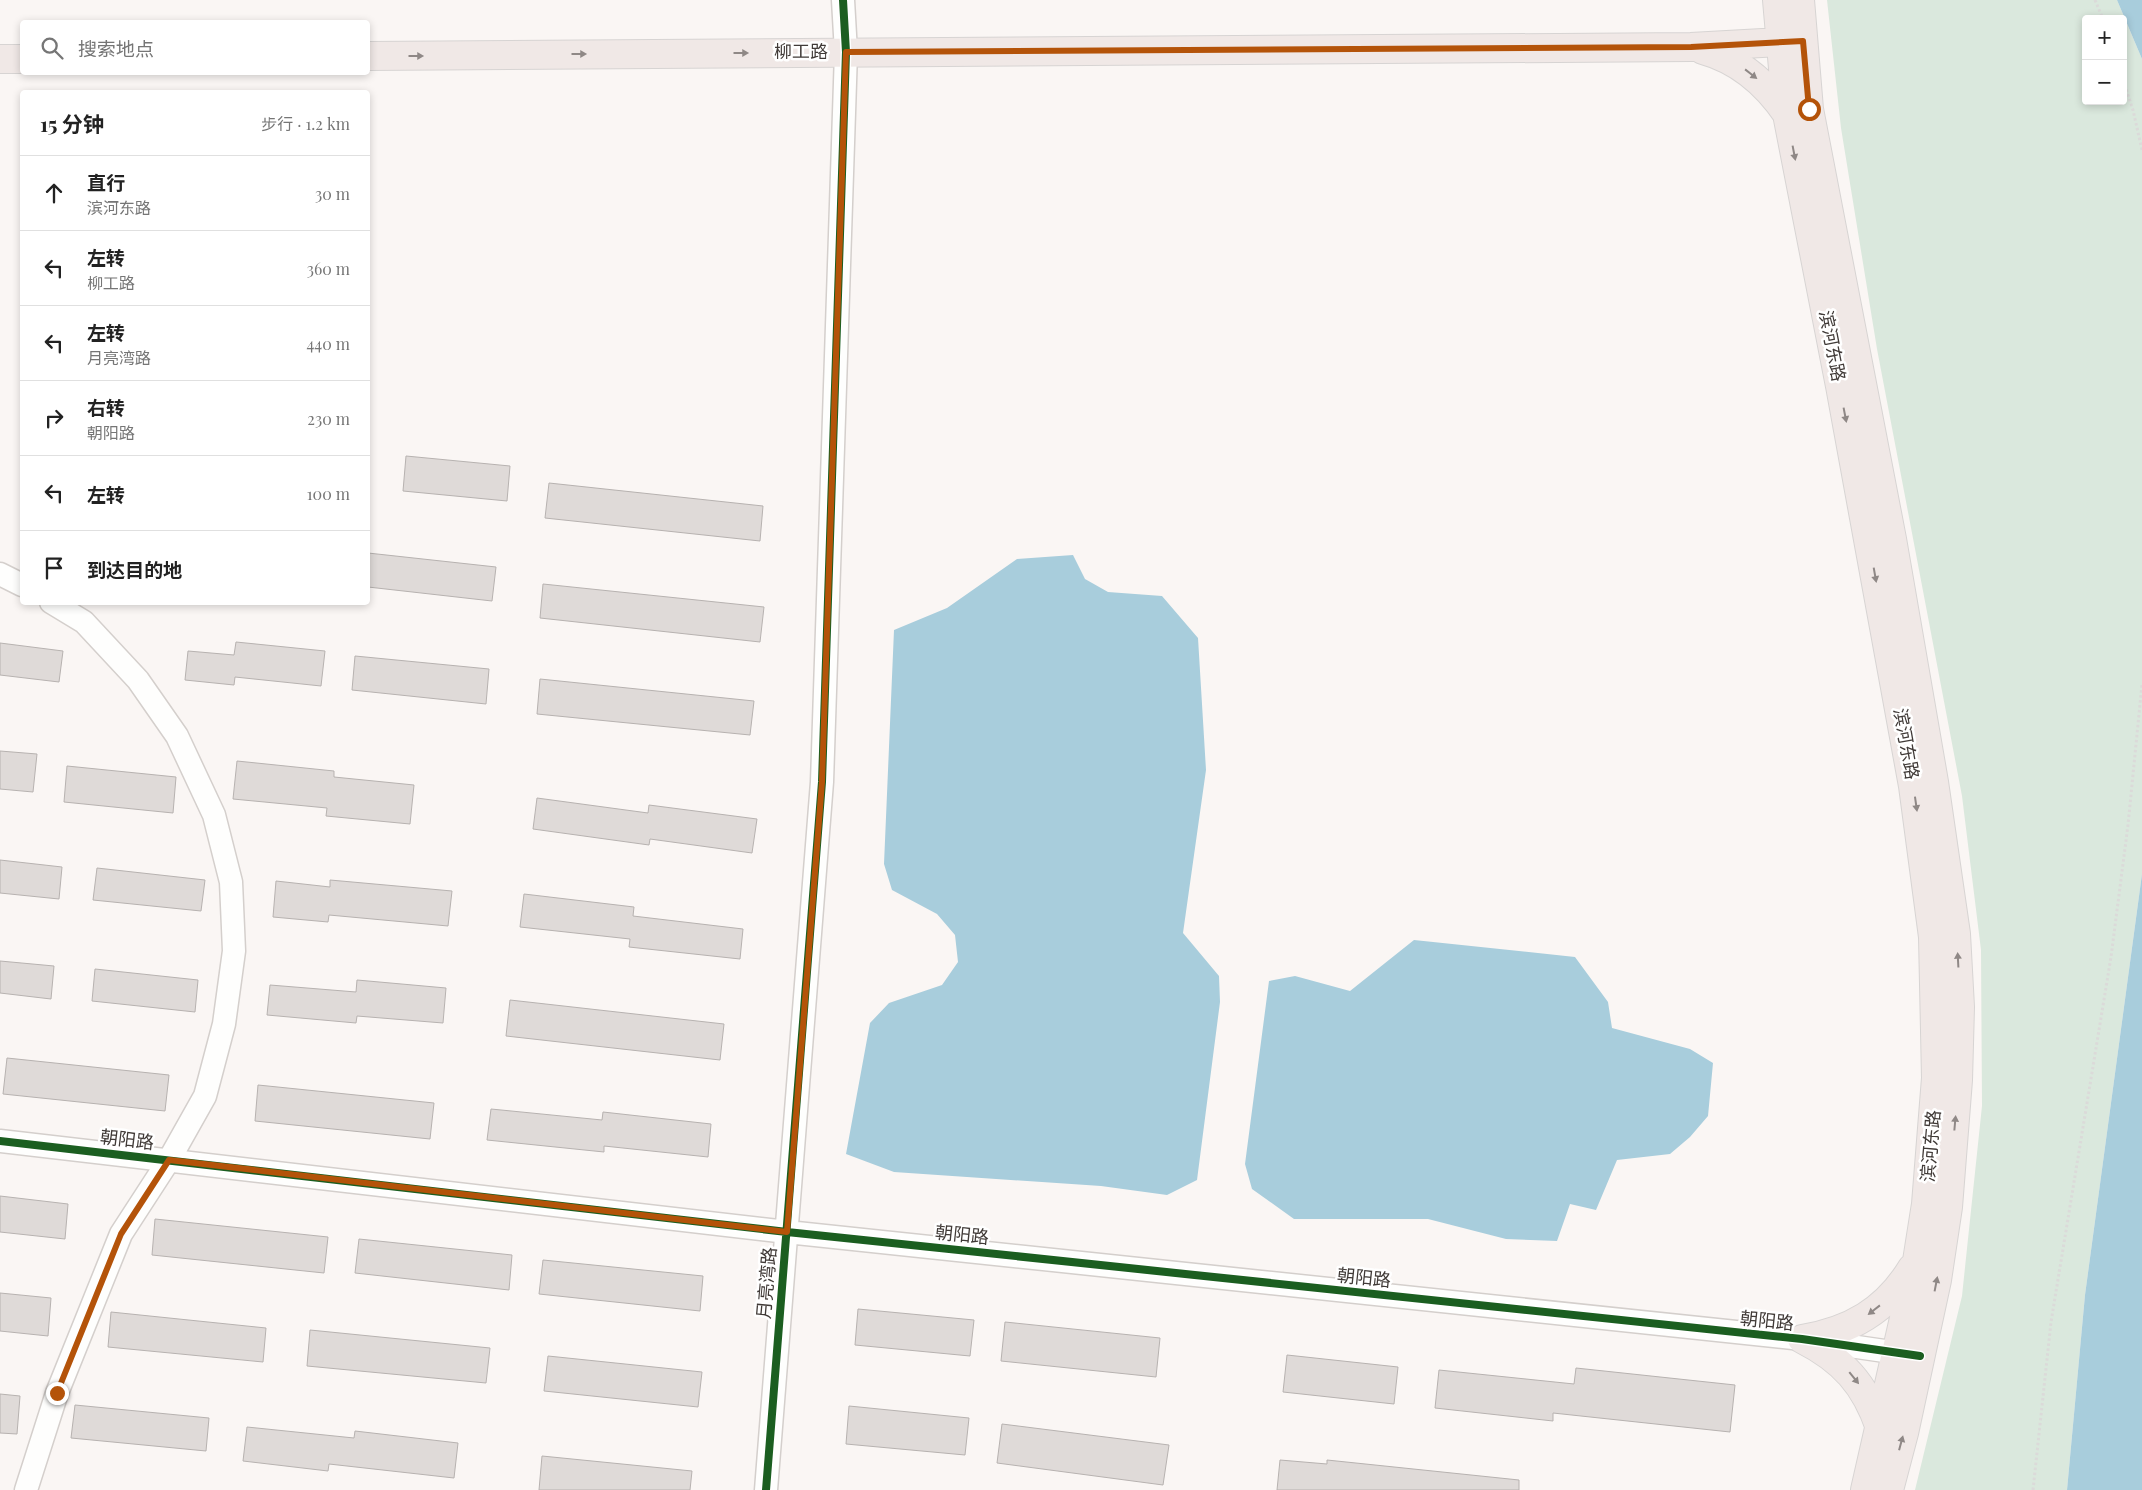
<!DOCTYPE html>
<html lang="zh">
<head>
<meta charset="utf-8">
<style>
  :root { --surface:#fff; --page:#f6f6f6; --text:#222; --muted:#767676; --line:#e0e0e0 }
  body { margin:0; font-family:"Playfair Display","Noto Sans SC",serif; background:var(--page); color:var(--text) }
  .controls { position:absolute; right:15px; top:15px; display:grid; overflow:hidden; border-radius:5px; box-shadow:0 2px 8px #0003 }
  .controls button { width:45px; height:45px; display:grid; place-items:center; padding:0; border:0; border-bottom:1px solid var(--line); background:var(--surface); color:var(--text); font:25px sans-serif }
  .stop { position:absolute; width:15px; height:15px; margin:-11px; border:4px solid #b45309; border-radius:50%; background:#fff }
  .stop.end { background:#b45309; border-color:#fff; box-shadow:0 1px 5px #0008 }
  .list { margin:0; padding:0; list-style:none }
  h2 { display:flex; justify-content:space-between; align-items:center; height:65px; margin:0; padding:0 20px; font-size:21px }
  h2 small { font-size:16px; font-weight:400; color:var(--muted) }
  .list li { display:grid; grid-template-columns:32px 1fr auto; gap:15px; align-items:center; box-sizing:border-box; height:75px; padding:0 20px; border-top:1px solid var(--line) }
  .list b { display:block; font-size:19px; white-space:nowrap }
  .list p { margin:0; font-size:16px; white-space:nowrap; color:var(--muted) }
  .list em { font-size:16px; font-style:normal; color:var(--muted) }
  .icon { flex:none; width:28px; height:28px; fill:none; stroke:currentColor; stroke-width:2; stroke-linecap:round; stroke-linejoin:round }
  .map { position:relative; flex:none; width:2142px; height:1490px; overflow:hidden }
  .search { position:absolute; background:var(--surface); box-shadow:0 2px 8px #0003; left:20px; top:20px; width:350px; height:55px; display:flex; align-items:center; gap:12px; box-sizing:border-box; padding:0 18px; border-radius:5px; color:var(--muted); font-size:19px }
  .panel { position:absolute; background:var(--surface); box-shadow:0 2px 8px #0003; left:20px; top:90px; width:350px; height:515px; border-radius:5px }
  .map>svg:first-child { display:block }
  .green { fill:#dae8dd; fill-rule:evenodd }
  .water { fill:#a8cddc }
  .building { fill:#dfdad8; stroke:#b7b2b0 }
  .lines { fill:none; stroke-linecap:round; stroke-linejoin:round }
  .minor-casing { stroke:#d4cfcc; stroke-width:25 }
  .major-casing { stroke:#d7d4d3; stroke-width:30 }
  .path { stroke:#dbdad9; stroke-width:3; stroke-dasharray:2.5 2.5; stroke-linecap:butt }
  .minor { stroke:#fefefd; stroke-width:22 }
  .major { stroke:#f0e8e6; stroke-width:28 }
  .cycleway-casing { stroke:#fff; stroke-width:11 }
  .cycleway { stroke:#1b5e20; stroke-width:8 }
  .oneway { fill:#8f8886 }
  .route { stroke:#b45309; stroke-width:6 }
  .labels { text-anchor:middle; stroke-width:5; stroke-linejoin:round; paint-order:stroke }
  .street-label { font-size:18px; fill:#403a37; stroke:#fff }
</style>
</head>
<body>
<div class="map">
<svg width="2142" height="1490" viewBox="0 0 2142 1490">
  <rect width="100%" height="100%" fill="#faf6f4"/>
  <path class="green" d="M1827,0H2117L2142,59V874L2085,1295L2067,1490H1915L1962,1296L1982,1106L1981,950L1962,796L1877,349L1841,128ZM2086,19H2123V101H2086Z"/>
  <path class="water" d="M2117,0H2142V59Z
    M1073,555L1085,579L1108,592L1162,596L1198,638L1206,770L1183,933L1219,976L1220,1002L1197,1180L1167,1195L1101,1186L894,1172L846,1154L870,1023L889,1003L942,985L958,962L955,935L937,914L892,890L884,864L894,630L947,608L1017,559Z
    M2142,874V1490H2067L2085,1295Z
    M1414,940L1575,957L1608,1002L1612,1028L1690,1049L1713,1063L1708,1116L1690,1137L1670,1154L1617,1160L1596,1210L1570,1204L1557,1241L1506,1239L1428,1219H1294L1252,1189L1245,1164L1269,981L1295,976L1350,991Z"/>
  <path class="building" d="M406,456L510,466L507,501L403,491Z
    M549,483L763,506L760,541L545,518Z
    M368,553L496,567L492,601L368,587Z
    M543,584L764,607L760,642L540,618Z
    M236,642L325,651L321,686L235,677L234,685L185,680L188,651L234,655Z
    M0,643L63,651L59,682L0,675Z
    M355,656L489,669L486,704L352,690Z
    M540,679L754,701L750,735L537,714Z
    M0,751L37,754L33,792L0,789Z
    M237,761L334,771V777L414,785L410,824L326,816L327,808L233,799Z
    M67,766L176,777L173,813L64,802Z
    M537,798L648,813L649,805L757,819L752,853L650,839L649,845L533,829Z
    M0,860L62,867L59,899L0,893Z
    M97,868L205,880L201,911L93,900Z
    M330,880L452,891L448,926L329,915L328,922L273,917L276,881L330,887Z
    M524,894L634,907L633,916L743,929L740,959L629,947L630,939L520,927Z
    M0,961L54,966L51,999L0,993Z
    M95,969L198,980L195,1012L92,1001Z
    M357,980L446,988L443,1023L357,1016L356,1023L267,1015L270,985L356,992Z
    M510,1000L724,1024L720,1060L506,1036Z
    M7,1058L169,1075L165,1111L3,1094Z
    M258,1085L434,1103L430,1139L255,1121Z
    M491,1109L602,1120L603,1112L711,1124L708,1157L604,1146V1152L487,1140Z
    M0,1196L68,1204L65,1239L0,1232Z
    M155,1219L328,1237L324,1273L152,1255Z
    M359,1239L512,1255L509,1290L355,1273Z
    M543,1260L703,1276L700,1311L539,1294Z
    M0,1293L51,1298L48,1336L0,1331Z
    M858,1309L974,1320L970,1356L855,1345Z
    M111,1312L266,1328L263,1362L108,1347Z
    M1005,1322L1160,1338L1156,1377L1001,1361Z
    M310,1330L490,1348L486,1383L307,1366Z
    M1287,1355L1398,1367L1394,1404L1283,1392Z
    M548,1356L702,1372L698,1407L544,1391Z
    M1576,1368L1735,1385L1730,1432L1553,1413V1421L1435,1408L1439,1370L1574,1384Z
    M0,1394L20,1396L17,1434L0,1433Z
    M75,1405L209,1418L206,1451L71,1438Z
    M849,1406L969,1418L965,1455L846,1444Z
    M1002,1424L1169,1445L1163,1485L997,1463Z
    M247,1427L354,1438L355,1431L458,1443L454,1478L329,1464L328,1471L243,1461Z
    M542,1456L692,1471L690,1490H539Z
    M1280,1460L1327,1464V1460L1519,1480V1490H1277Z"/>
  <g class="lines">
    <g class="minor-casing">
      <path id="minor" d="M0,574L22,585
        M0,1141L787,1232L1802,1339L1912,1355
        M26,1490L57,1393L121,1234L169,1160L205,1096L224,1024L234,951L231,882L214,815L177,736L138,680L84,622L51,602
        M766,1490L822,782L846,52L843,0"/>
    </g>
    <g class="major-casing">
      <path id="major" d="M1777,0L1787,114L1840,386L1913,786L1933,937L1936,1078L1926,1204L1917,1261L1865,1490
        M1800,0L1809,109L1892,539L1934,782L1956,934L1960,1007L1958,1080L1948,1207L1937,1280L1904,1433L1889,1490
        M1703,50C1739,60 1766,83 1787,114
        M368,56L1691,47L1798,41
        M0,59H22
        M1802,1339C1850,1331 1886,1311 1912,1268
        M1802,1339C1843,1360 1865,1384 1880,1428"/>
    </g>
    <path class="path" d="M2095,0L2103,19
      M2123,80L2133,110L2142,150
      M2033,1490L2051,1322L2111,957L2128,825L2142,684"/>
    <use href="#minor" class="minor"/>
    <use href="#major" class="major"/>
    <g class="cycleway-casing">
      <path id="cycleway" d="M0,1141L787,1232L1802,1339L1920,1356
        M766,1490L822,782L846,52L843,0"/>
    </g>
    <use href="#cycleway" class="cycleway"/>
  </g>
  <defs><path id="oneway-solid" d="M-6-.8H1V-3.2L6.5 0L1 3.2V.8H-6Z" transform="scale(1.25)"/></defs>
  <g class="oneway">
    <use href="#oneway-solid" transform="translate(741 53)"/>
    <use href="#oneway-solid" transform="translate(579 54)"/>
    <use href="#oneway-solid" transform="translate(416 56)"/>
    <use href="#oneway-solid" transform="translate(1751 74) rotate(38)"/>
    <use href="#oneway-solid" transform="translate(1794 153) rotate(79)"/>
    <use href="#oneway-solid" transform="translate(1845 415) rotate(79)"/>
    <use href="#oneway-solid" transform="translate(1875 575) rotate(80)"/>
    <use href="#oneway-solid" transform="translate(1916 804) rotate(82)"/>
    <use href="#oneway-solid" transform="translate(1958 960) rotate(-93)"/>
    <use href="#oneway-solid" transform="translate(1955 1123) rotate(-85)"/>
    <use href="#oneway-solid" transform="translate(1936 1284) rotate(-79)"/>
    <use href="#oneway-solid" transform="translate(1874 1310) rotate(142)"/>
    <use href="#oneway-solid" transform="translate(1854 1378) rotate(51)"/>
    <use href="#oneway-solid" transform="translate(1901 1443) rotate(-75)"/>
  </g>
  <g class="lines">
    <path class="route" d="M57,1393L121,1234L169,1160L787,1232L822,782L846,52L1691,47L1803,41L1809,109"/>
  </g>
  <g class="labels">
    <g class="street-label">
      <text x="801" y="58">柳工路</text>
      <text transform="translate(1832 346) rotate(79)" y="6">滨河东路</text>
      <text transform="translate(1906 744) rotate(80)" y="6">滨河东路</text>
      <text transform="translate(127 1140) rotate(7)" y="6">朝阳路</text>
      <text transform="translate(1931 1146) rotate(-85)" y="6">滨河东路</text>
      <text transform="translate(962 1235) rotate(6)" y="6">朝阳路</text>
      <text transform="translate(1364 1278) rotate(6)" y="6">朝阳路</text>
      <text transform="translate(767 1283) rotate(-85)" y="6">月亮湾路</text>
      <text transform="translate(1767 1321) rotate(6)" y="6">朝阳路</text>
    </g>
  </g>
</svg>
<div class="controls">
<button>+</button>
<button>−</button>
</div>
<div class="stop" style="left:1809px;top:109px"></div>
<div class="stop end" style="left:57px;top:1393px"></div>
<div class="search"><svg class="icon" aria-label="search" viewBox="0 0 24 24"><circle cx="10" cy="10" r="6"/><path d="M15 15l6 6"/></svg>搜索地点</div>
<section class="panel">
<h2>15 分钟<small>步行 · 1.2 km</small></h2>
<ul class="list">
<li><svg class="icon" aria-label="ahead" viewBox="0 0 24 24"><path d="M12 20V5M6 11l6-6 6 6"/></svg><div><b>直行</b><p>滨河东路</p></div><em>30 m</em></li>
<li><svg class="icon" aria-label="left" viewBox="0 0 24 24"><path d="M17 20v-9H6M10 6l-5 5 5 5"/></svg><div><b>左转</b><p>柳工路</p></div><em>360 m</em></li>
<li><svg class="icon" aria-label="left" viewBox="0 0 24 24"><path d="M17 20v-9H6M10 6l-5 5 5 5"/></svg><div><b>左转</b><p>月亮湾路</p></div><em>440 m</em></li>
<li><svg class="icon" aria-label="right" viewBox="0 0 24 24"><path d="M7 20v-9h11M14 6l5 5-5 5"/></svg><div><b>右转</b><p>朝阳路</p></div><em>230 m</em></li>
<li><svg class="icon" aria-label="left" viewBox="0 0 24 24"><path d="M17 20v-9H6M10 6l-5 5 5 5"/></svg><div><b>左转</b></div><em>100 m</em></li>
<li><svg class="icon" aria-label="arrive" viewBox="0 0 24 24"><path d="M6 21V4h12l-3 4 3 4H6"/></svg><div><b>到达目的地</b></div></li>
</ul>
</section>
</div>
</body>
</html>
